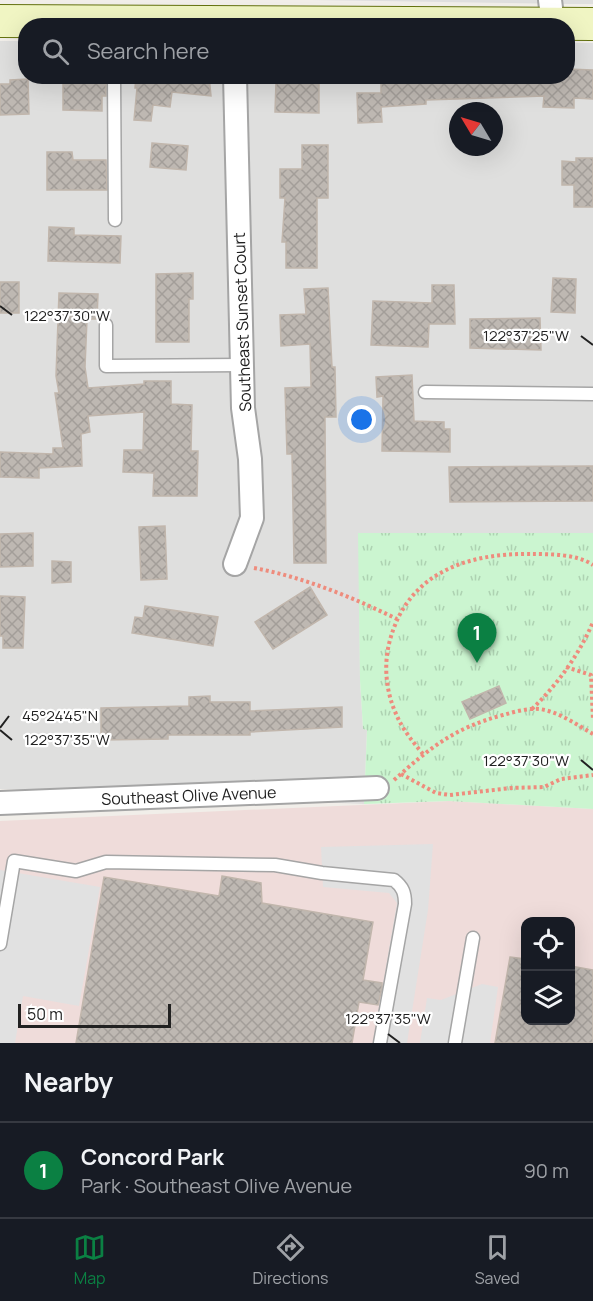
<!DOCTYPE html>
<html lang="en">
<head>
<meta charset="utf-8">
<style>
  :root { --surface:#171b24; --page:#242831; --text:#f1f3f6; --muted:#9ea1a6; --line:#363941; --accent:#0b8043 }
  body { margin:0; font-family:Manrope,sans-serif; background:var(--page); color:var(--text) }
  .controls { position:absolute; right:18px; bottom:18px; display:grid; overflow:hidden; border-radius:12px; box-shadow:0 6px 24px #0002 }
  .controls button { width:54px; height:54px; display:grid; place-items:center; padding:0; border:0; border-bottom:2px solid var(--line); background:var(--surface); color:var(--text); font:30px sans-serif }
  .compass { position:absolute; left:449px; top:102px; width:54px; height:54px; border-radius:50%; background:var(--surface); box-shadow:0 6px 24px #0002; rotate:308deg }
  .scale { position:absolute; left:18px; bottom:15px; width:153px; box-sizing:border-box; padding-left:6px; border:3px solid #212121; border-top:0; font-size:16px; line-height:21px; white-space:nowrap; color:#212121; -webkit-text-stroke:4px #fff; paint-order:stroke }
  .you { position:absolute; left:362px; top:420px; width:21px; height:21px; margin:-15px; border:4px solid #fff; border-radius:50%; background:#1a73e8; box-shadow:0 0 0 9px #1a73e833 }
  .badge { display:grid; place-items:center; width:39px; height:39px; border-radius:50%; background:var(--accent); color:#fff; font-size:20px; font-weight:700 }
  .pin { position:absolute; translate:-50% -50px; filter:drop-shadow(0 2px 3px #0008) }
  .pin::after { content:''; position:absolute; top:32px; width:21px; height:18px; background:inherit; clip-path:polygon(0 0,100% 0,50% 100%) }
  .list { margin:0; padding:0; list-style:none }
  h2 { display:flex; justify-content:space-between; align-items:center; height:78px; margin:0; padding:0 24px; font-size:26px }
  h2 small { font-size:20px; font-weight:400; color:var(--muted) }
  .list li { display:grid; grid-template-columns:39px 1fr auto; gap:18px; align-items:center; box-sizing:border-box; height:96px; padding:0 24px; border-top:2px solid var(--line) }
  .list b { display:block; font-size:22px; white-space:nowrap }
  .list p { margin:0; font-size:20px; white-space:nowrap; color:var(--muted) }
  .list em { font-size:20px; font-style:normal; color:var(--muted) }
  .icon { flex:none; width:33px; height:33px; fill:none; stroke:currentColor; stroke-width:2; stroke-linecap:round; stroke-linejoin:round }
  .map { position:relative; flex:none; width:593px; height:1043px; overflow:hidden }
  .search { position:absolute; background:var(--surface); box-shadow:0 6px 24px #0002; left:18px; right:18px; top:18px; height:66px; display:flex; align-items:center; gap:15px; box-sizing:border-box; padding:0 21px; border-radius:24px; color:var(--muted); font-size:22px }
  .sheet { height:174px; background:var(--surface) }
  nav { display:flex; justify-content:space-around; align-items:center; box-sizing:border-box; height:84px; border-top:2px solid var(--line); background:var(--surface); font-size:16px; color:var(--muted) }
  nav a { display:grid; justify-items:center; gap:3px }
  nav .on { color:var(--accent) }
  .map>svg:first-child { display:block }
  .residential { fill:#dfdfde; fill-rule:evenodd }
  .commercial { fill:#efdcda; fill-rule:evenodd }
  .park { fill:url(#park-tufts) }
  .parking { fill:#e1e1e1 }
  .building { fill:url(#building-cross-hatch); stroke:#c1b6ac; stroke-width:1.5 }
  .lines { fill:none; stroke-linecap:round; stroke-linejoin:round }
  .service-casing { stroke:#a5a5a5; stroke-width:15 }
  .minor-casing { stroke:#a5a5a5; stroke-width:26 }
  .secondary-casing { stroke:#64720f; stroke-width:34 }
  .path { stroke:#ee8c7d; stroke-width:4; stroke-dasharray:3 3; stroke-linecap:butt }
  .service { stroke:#fff; stroke-width:12 }
  .minor { stroke:#fff; stroke-width:22 }
  .secondary { stroke:#f0f5c3; stroke-width:32 }
  .ticks { fill:none; stroke:#212121; stroke-width:2 }
  .labels { text-anchor:middle; stroke-width:4.5; stroke-linejoin:round; paint-order:stroke }
  .street-label { font-size:16px; fill:#212121; stroke:#fff }
  .ticks-label { font-size:15px; text-anchor:middle; fill:#212121; stroke:#fff; stroke-width:4.5; stroke-linejoin:round; paint-order:stroke }
</style>
</head>
<body>
<div class="map">
<svg width="593" height="1043" viewBox="0 0 593 1043">
  <defs>
    <pattern id="park-tufts" width="24" height="20" patternUnits="userSpaceOnUse" patternTransform="scale(1.5)"><rect width="24" height="20" fill="#cbf5d0"/><path d="M3 7l-1-3M5 7V3M7 7l1-3M15 17l-1-3M17 17v-4M19 17l1-3" fill="none" stroke="#aed2b2"/></pattern>
    <pattern id="building-cross-hatch" width="8" height="8" patternUnits="userSpaceOnUse" patternTransform="scale(1.5)"><rect width="8" height="8" fill="#beb8b2"/><path d="M0 0l8 8M0 8l8-8" fill="none" stroke="#a39e99"/></pattern>
  </defs>
  <rect width="100%" height="100%" fill="#f1eee9"/>
  <path class="residential" d="M311,0H593V4H570Z
    M0,41H25L26,76H568V43H593V533L359,534L360,680L363,729L367,730L364,804L0,789ZM458,111H494V147H458Z"/>
  <path class="commercial" d="M449,801L593,809V1043H0V821ZM526,922H570V1020H526Z"/>
  <path class="park" d="M358,533H593V809L449,801L364,804L367,730L363,729L360,680Z"/>
  <path class="parking" d="M433,844L428,910L407,1043H373L397,903L389,893L323,887L321,847Z
    M0,870L100,887L79,1006L23,996L15,1043H0Z
    M482,984L498,987L490,1043H420L427,998L441,1000Z"/>
  <path class="building" d="M567,69L593,70V99L574,98V108L543,107L544,96L426,100V104L381,107L382,122L358,123L357,93H381V76H520L557,78V76H567Z
    M136,76H209L211,96L172,92L170,107L153,105L151,121L134,120L137,88H135Z
    M298,76H319V113L275,112L276,82H297Z
    M63,78H106V96H102V111L63,110Z
    M28,79L29,114L0,115V84H10V80Z
    M152,143L188,146L186,170L150,167Z
    M302,145H328V198H317V268H286V242H282L285,198H280V169H302Z
    M47,152H72L73,160H106L107,190H47Z
    M576,158H593V207H574V185H562V161L576,162Z
    M49,227L74,228V235L121,236L120,263L48,261Z
    M193,273V299H189V342H156V274Z
    M553,278L576,279L575,313L551,312Z
    M0,282H19V313H0Z
    M432,285H454L455,324H429L428,347L371,345L373,301L432,303Z
    M328,288L332,367H335L336,417H325L326,563H294L292,454H287L285,388L311,387L310,344L281,346L280,315L306,314L304,289Z
    M59,293L98,294L97,319H87L85,367L88,388L144,384V381H171V404L192,405L191,451H198L197,496H153L154,473L123,472L124,450H143L144,412L88,416L90,432L81,434L82,466L39,468V478L0,477V452L53,454V448H63L55,393H59L56,376Z
    M540,318L541,350L470,348V319Z
    M412,375L414,421L444,422V429H450V452L382,451L383,396L377,397L376,377Z
    M593,466V501L450,502L449,467Z
    M165,526L167,579L141,580L139,527Z
    M33,533V566L0,567V534Z
    M52,561L71,562V582L52,583Z
    M310,587L327,615L273,649L255,622Z
    M0,596L25,597L23,648H3V636H0Z
    M145,606L218,617L213,646L132,633L135,617L143,618Z
    M499,686L506,703L470,719L462,702Z
    M210,696V702H250V711L342,707V727L250,732V735H168V739L101,740V708L189,706V697Z
    M222,876L261,883L262,903L373,922L363,980L382,983V988L378,1005L359,1002L352,1043H76L104,877L219,896Z
    M510,957L525,959V1020H570V966L593,970V1043H495Z"/>
  <g class="lines">
    <g class="service-casing">
      <path id="service" d="M114,76L115,220
        M106,325V366L242,365
        M425,392L593,394
        M0,944L14,861L76,871L106,862L275,865L322,873L394,880C403,887 405,893 405,904L380,1043
        M455,1043L473,938"/>
    </g>
    <g class="minor-casing">
      <g id="minor">
        <path d="M550,0L553,24"/>
        <path d="M235,564L252,518L250,459L243,408L235,76"/>
        <path id="s1" d="M0,803L377,788"/>
      </g>
    </g>
    <g class="secondary-casing">
      <path id="secondary" d="M0,21L593,24"/>
    </g>
    <path class="path" d="M254,568C303,577 352,597 397,619
      M566,667L591,675L593,720
      M532,709C557,685 579,655 593,622
      M423,754C413,742 403,730 397,716C386,693 383,665 390,640C408,573 467,553 530,554C550,554 577,554 593,565
      M401,774L436,793L450,795L511,788L544,787L561,779L593,775
      M394,780C431,747 454,728 503,715C514,712 527,708 539,709C558,711 577,725 593,734"/>
    <use href="#service" class="service"/>
    <use href="#minor" class="minor"/>
    <use href="#secondary" class="secondary"/>
  </g>
  <path class="ticks" d="M0,306L12,315M581,336L593,345M0,728L9,716M0,730L12,740M581,760L593,770M388,1034L400,1043"/>
  <g class="labels">
    <g class="street-label">
      <text transform="translate(242 322) rotate(-92)" y="6">Southeast Sunset Court</text>
      <text dy="6" stroke="none"><textPath href="#s1" startOffset="189">Southeast Olive Avenue</textPath></text>
    </g>
  </g>
  <g class="ticks-label">
    <text x="67" y="321">122°37'30"W</text>
    <text x="526" y="341">122°37'25"W</text>
    <text x="60" y="721">45°24'45"N</text>
    <text x="67" y="745">122°37'35"W</text>
    <text x="526" y="766">122°37'30"W</text>
    <text x="388" y="1024">122°37'35"W</text>
  </g>
</svg>
<div class="controls">
<button><svg class="icon" aria-label="locate" viewBox="0 0 24 24"><circle cx="12" cy="12" r="6"/><path d="M12 2v4M12 18v4M2 12h4M18 12h4"/></svg></button>
<button><svg class="icon" aria-label="layers" viewBox="0 0 24 24"><path d="M12 4l9 5-9 5-9-5zM3 14l9 5 9-5"/></svg></button>
</div>
<svg class="compass" viewBox="-18 -18 36 36"><path d="M0-13l5 13h-10z" fill="#e53935"/><path d="M0 13l5-13h-10z" fill="#9ea1a6"/></svg>
<div class="scale">50 m</div>
<div class="you"></div>
<div class="pin badge" style="left:477px;top:663px">1</div>
<div class="search"><svg class="icon" aria-label="search" viewBox="0 0 24 24"><circle cx="10" cy="10" r="6"/><path d="M15 15l6 6"/></svg>Search here</div>
</div>
<section class="sheet">
<h2>Nearby<small></small></h2>
<ul class="list">
<li><span class="badge">1</span><div><b>Concord Park</b><p>Park · Southeast Olive Avenue</p></div><em>90 m</em></li>
</ul>
</section>
<nav>
<a class="on"><svg class="icon" aria-label="map" viewBox="0 0 24 24"><path d="M3 6l6-2 6 2 6-2v14l-6 2-6-2-6 2zM9 4v14M15 6v14"/></svg>Map</a>
<a><svg class="icon" aria-label="directions" viewBox="0 0 24 24"><path d="M12 3l9 9-9 9-9-9zM9 14v-3h6M13 9l2 2-2 2"/></svg>Directions</a>
<a><svg class="icon" aria-label="saved" viewBox="0 0 24 24"><path d="M7 4h10v16l-5-4-5 4z"/></svg>Saved</a>
</nav>
</body>
</html>
